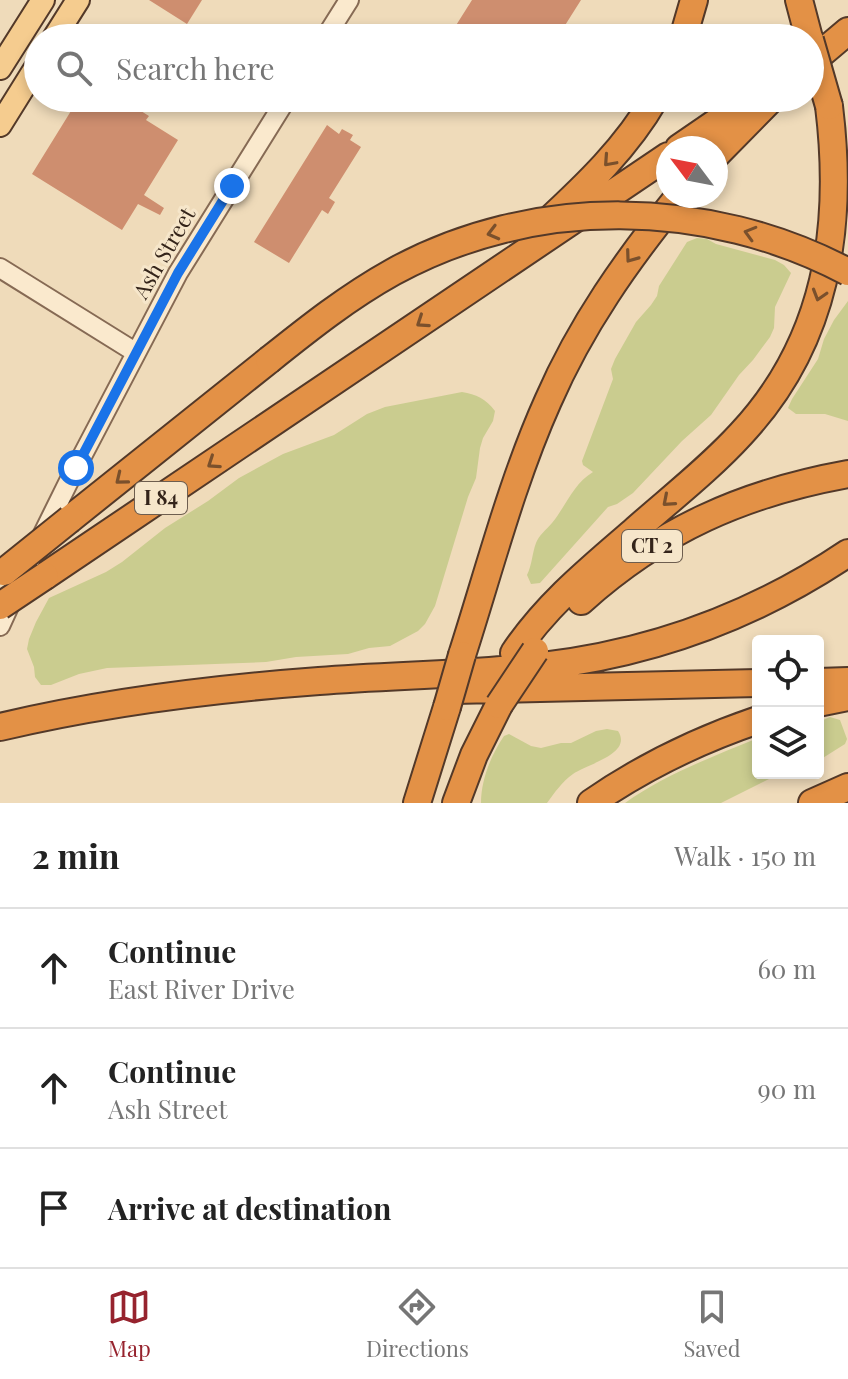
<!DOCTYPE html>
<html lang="en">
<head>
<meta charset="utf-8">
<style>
  :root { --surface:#fff; --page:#f6f6f6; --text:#222; --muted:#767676; --line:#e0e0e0; --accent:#96232e }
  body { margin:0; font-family:"Playfair Display",serif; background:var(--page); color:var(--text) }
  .controls { position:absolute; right:24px; bottom:24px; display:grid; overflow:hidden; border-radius:8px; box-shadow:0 4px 12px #0003 }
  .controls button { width:72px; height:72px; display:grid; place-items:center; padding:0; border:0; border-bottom:2px solid var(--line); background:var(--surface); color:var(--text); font:40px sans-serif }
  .compass { position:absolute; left:656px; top:136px; width:72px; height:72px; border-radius:50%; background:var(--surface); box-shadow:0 4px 12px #0003; rotate:302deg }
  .stop { position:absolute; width:24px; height:24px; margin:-18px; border:6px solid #1a73e8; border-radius:50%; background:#fff }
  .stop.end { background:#1a73e8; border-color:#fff; box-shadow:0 2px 8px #0008 }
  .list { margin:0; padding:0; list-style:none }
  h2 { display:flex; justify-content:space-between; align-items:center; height:104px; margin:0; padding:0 32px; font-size:34px }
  h2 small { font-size:26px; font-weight:400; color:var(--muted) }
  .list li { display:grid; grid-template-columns:52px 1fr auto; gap:24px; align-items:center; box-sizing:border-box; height:120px; padding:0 32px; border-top:2px solid var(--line) }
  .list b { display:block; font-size:30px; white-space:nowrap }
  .list p { margin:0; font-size:26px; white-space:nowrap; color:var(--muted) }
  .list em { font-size:26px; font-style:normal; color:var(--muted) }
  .icon { flex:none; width:44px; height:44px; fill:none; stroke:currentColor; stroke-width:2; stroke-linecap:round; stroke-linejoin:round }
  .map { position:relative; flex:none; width:848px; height:803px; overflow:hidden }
  .search { position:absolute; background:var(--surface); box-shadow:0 4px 12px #0003; left:24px; right:24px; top:24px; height:88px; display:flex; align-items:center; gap:20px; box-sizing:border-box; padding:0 28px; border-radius:44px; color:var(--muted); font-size:30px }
  .sheet { height:464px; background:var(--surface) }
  nav { display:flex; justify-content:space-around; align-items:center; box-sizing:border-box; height:112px; border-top:2px solid var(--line); background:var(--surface); font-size:22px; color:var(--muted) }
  nav a { display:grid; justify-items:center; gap:4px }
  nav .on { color:var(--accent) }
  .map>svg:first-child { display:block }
  .green { fill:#cacc8f }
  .building { fill:#ce8e6f }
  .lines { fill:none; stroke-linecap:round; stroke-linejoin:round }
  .minor-casing { stroke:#866a54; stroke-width:22 }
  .major-casing { stroke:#533929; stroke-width:26 }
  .highway-casing { stroke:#533929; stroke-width:30 }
  .minor { stroke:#fae9cd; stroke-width:18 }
  .major { stroke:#f5cc8f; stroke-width:22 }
  .highway { stroke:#e39146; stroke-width:26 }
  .highway-bridge-casing { stroke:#533929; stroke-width:30; stroke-linecap:butt }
  .highway-bridge { stroke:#e39146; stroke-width:26 }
  .oneway { stroke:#7a502c }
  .route { stroke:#1a73e8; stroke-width:10 }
  .labels { text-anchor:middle; stroke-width:6; stroke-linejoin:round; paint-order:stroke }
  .shield { fill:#f6e6ca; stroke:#6e5e4f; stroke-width:2 }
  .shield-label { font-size:20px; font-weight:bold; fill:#34241a }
  .street-label { font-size:22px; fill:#34241a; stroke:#f6e6ca }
</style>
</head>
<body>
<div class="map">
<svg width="848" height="803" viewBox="0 0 848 803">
  <rect width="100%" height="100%" fill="#efdbba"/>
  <path class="green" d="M697,238L707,239L716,244L775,260L784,265L791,273L775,307L774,328L770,337L753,360L739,375L711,415L682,441L633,493L617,504L608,507L540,583L531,584L527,575C532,565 532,554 536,543C539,535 546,530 552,523C566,506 573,484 593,472L583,465L582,461L613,379L611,369L615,359L636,322L651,305L657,296L659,286L687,242Z
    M848,301V421L825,414H796L788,408L792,399L818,359L824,339L834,320Z
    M462,392C476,394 486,399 495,411L493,421L483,438L480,448L476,478L468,497L435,606L425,624L418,631L390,646L369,648L348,654L296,657L266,662L107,668L79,674L51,685H41L35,677L34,667L27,649L29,639L36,622L49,598L106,572L122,562L165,528L208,501L239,478L283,454L334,435L367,414L385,407Z
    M830,717L840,720L847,739L845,744L818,761V722Z
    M607,729L618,731C633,754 587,764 573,774C562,782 555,792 547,803H481C481,780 491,755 504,736L509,734L531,746L541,748L561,743H571L596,731Z
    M758,738V773H786L769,779L721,803H625C664,775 714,756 758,738Z"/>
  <path class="building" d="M149,0H202L187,24Z
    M472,0H581L557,38H448Z
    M79,98H120L149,116L146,120L178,140L144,195L164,208L160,215L138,204L122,230L32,174Z
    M327,125L339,134L342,129L353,135L350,140L361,147L329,198L335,202L328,214L322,210L289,263L254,242Z"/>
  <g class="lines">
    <g class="minor-casing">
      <path id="minor" d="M325,38L349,0
        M0,268L135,352
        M0,626L32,556L68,483L178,273L287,98"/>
    </g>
    <g class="major-casing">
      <path id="major" d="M54,38L78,0
        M0,68L43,0
        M0,125L38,64"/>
    </g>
    <g class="highway-casing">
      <path id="highway" d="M799,0L809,38
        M683,38L694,0
        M810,63L848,31
        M679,148L752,98
        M716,155L772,98
        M545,224C586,186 627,147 655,98
        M70,519L269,360
        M45,576L668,156
        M581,601C660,530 743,493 848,474
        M514,653C546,605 590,569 633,532C669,500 708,470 741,434C827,342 844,228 829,106
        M462,655C489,571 512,481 548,401C581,325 627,260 679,196
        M818,682L848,681
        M454,690L758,683
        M818,703L848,697
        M0,727C105,702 211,689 319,681C393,675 469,675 543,666C653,653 756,615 848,553
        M417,803L447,707
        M456,803L474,755L499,705
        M591,803C643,767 699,740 758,720
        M812,803L848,787"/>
    </g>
    <use href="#minor" class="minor"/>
    <use href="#major" class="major"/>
    <use href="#highway" class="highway"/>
    <g class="highway-bridge-casing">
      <path id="highway-bridge" d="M810,40L829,106
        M269,360C309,328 348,297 393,272C533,195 708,198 848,272
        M4,572L70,519
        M0,606L45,576
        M499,705L535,651
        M447,707L462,655"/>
    </g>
    <use href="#highway-bridge" class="highway-bridge"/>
  </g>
  <defs><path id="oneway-chevron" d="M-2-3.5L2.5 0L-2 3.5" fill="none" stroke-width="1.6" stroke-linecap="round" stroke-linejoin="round" transform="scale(2)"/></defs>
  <g class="oneway">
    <use href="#oneway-chevron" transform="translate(609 161) rotate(132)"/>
    <use href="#oneway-chevron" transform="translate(493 233) rotate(165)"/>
    <use href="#oneway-chevron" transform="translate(750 233) rotate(-164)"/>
    <use href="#oneway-chevron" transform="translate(631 257) rotate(126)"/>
    <use href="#oneway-chevron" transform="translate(819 295) rotate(107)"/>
    <use href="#oneway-chevron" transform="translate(422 322) rotate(146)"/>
    <use href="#oneway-chevron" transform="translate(213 463) rotate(146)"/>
    <use href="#oneway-chevron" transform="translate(121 479) rotate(141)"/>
    <use href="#oneway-chevron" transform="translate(668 501) rotate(139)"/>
  </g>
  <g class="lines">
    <path class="route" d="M76,468L178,273L232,186"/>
  </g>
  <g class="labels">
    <g class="shield">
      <rect x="135" y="482" width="52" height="32" rx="6"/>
      <rect x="622" y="530" width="60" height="32" rx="6"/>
    </g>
    <g class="shield-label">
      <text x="161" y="505">I 84</text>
      <text x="652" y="553">CT 2</text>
    </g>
    <g class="street-label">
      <text transform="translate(164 253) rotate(-60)" y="8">Ash Street</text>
    </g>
  </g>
</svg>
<div class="controls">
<button><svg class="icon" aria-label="locate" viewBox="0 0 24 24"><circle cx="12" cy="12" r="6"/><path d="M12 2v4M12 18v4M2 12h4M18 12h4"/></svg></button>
<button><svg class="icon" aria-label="layers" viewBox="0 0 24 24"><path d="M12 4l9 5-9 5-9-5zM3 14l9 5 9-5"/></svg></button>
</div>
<svg class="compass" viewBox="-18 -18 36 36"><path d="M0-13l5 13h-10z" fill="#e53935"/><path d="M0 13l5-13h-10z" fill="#767676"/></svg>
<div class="stop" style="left:76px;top:468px"></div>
<div class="stop end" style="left:232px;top:186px"></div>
<div class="search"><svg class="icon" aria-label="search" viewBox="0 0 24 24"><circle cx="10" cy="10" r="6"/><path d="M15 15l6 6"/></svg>Search here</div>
</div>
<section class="sheet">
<h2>2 min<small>Walk · 150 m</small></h2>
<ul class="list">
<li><svg class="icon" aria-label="ahead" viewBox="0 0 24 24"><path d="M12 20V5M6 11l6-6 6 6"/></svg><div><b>Continue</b><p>East River Drive</p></div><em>60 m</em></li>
<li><svg class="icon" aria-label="ahead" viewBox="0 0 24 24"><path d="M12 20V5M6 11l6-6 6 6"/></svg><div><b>Continue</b><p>Ash Street</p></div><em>90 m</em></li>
<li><svg class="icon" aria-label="arrive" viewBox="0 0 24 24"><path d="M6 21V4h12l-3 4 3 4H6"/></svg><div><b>Arrive at destination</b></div></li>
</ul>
</section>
<nav>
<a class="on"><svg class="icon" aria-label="map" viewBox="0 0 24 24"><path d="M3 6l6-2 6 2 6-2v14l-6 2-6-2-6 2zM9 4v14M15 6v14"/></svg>Map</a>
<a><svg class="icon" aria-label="directions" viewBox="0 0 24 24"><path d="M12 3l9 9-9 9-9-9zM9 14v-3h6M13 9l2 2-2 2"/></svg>Directions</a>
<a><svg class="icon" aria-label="saved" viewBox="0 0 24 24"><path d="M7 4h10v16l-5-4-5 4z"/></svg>Saved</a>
</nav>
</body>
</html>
